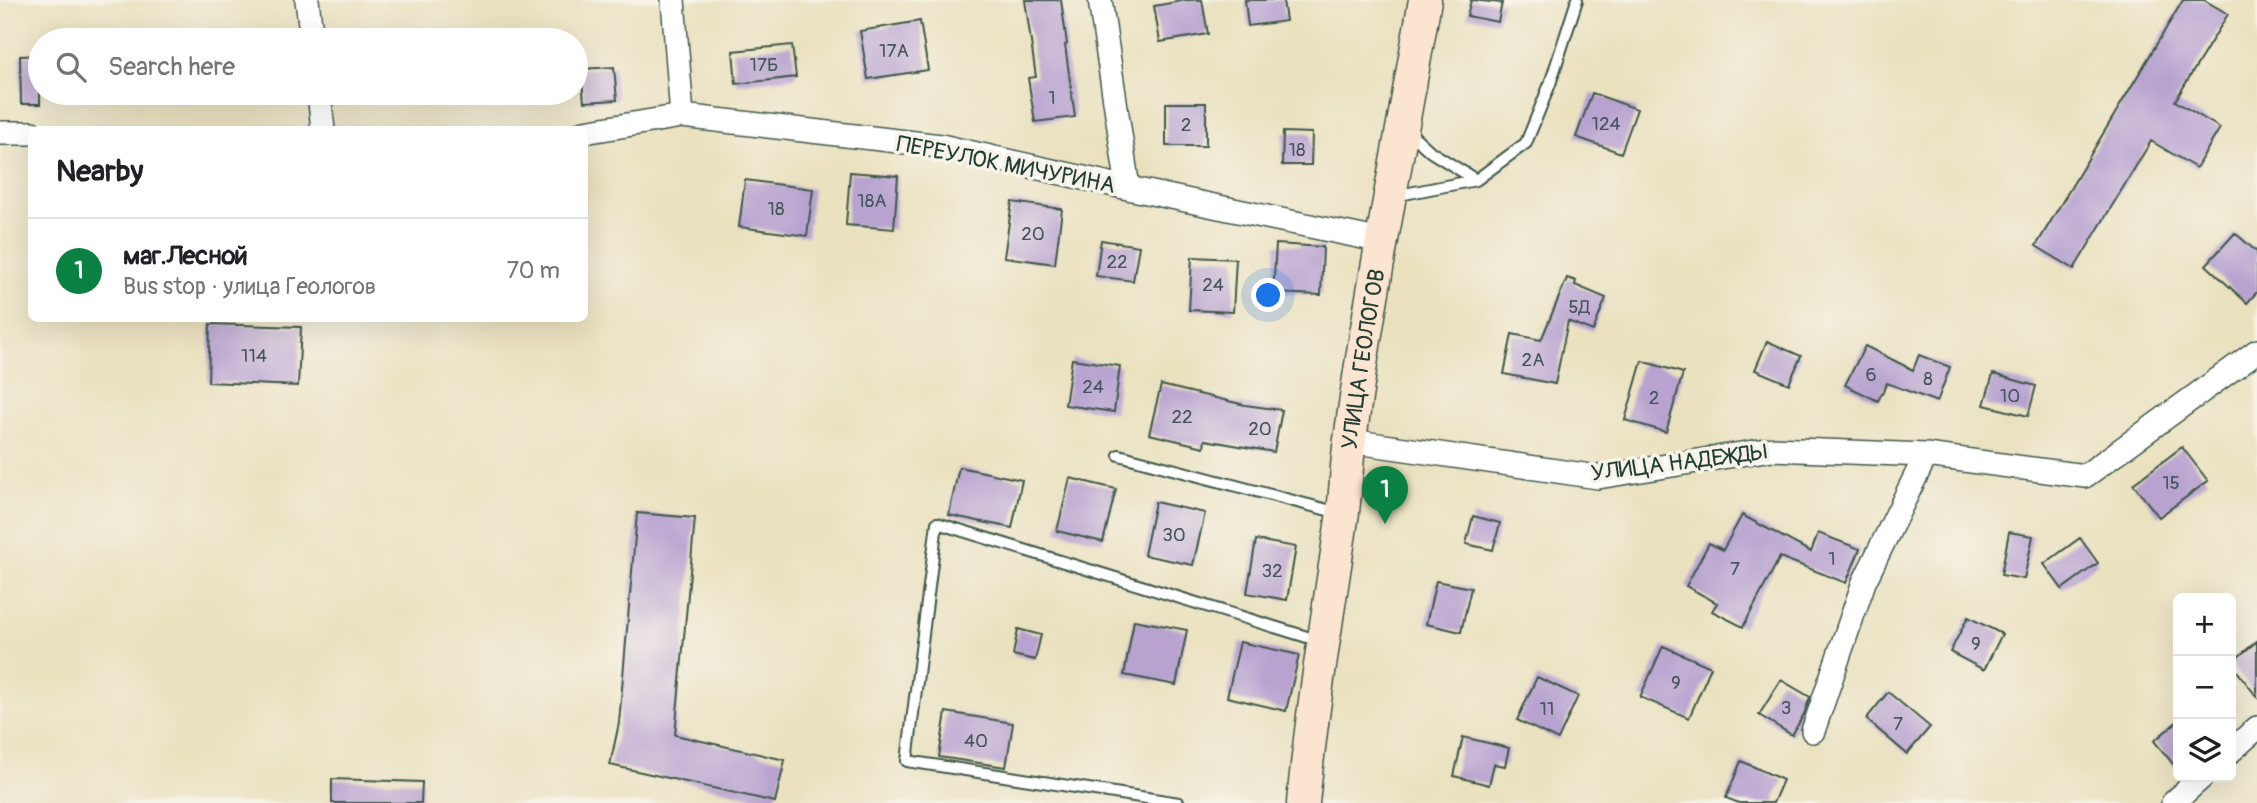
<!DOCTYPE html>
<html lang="en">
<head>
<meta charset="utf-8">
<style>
  :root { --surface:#fff; --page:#f2f2f2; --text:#202124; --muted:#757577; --line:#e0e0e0; --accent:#0b8043 }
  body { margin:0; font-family:Pangolin,sans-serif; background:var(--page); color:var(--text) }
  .controls { position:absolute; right:21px; bottom:21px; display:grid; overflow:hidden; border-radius:10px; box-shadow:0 7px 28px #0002 }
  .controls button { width:63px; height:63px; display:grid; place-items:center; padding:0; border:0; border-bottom:2px solid var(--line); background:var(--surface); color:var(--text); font:35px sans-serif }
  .you { position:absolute; left:1269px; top:296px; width:24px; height:24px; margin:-18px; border:5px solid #fff; border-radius:50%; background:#1a73e8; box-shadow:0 0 0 10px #1a73e833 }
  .badge { display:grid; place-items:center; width:46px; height:46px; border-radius:50%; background:var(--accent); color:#fff; font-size:23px; font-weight:700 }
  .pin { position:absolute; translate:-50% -58px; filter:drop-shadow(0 2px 4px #0008) }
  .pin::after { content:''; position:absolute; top:37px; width:24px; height:21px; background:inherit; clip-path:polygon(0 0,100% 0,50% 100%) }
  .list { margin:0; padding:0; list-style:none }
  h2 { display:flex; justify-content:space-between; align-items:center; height:91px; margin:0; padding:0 28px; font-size:30px }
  h2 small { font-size:23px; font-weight:400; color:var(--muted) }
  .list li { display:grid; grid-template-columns:46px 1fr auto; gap:21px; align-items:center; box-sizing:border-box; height:105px; padding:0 28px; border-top:2px solid var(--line) }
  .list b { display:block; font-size:26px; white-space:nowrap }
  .list p { margin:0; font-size:23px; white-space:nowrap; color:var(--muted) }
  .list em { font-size:23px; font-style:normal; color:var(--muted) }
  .icon { flex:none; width:38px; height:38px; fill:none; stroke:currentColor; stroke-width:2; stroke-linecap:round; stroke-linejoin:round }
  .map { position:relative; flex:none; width:2257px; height:803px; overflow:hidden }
  .search { position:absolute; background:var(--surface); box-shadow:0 7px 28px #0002; left:28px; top:28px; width:560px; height:77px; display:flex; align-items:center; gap:18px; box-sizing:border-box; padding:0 24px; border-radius:38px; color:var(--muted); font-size:26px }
  .panel { position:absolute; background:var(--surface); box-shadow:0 7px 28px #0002; left:28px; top:126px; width:560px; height:196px; border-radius:10px }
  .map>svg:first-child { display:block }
  .building { fill:#b7a2d0 }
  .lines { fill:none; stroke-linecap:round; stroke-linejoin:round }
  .lane-casing { stroke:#3d5649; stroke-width:14 }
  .street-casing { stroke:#3d5649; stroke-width:26 }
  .secondary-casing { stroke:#3d5649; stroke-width:35 }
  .lane { stroke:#fff; stroke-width:10 }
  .street { stroke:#fff; stroke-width:23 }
  .secondary { stroke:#fce5d0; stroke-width:32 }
  .labels { text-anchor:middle; stroke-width:7; stroke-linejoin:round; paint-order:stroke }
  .number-label { font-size:19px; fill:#45565b }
  .street-label { font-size:23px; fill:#1f3d34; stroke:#f7f3e8 }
</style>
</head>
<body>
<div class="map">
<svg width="2257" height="803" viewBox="0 0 2257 803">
  <rect width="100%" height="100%" fill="#f7f3e8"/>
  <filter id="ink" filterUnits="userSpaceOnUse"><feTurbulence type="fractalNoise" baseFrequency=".0143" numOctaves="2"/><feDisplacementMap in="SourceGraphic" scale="14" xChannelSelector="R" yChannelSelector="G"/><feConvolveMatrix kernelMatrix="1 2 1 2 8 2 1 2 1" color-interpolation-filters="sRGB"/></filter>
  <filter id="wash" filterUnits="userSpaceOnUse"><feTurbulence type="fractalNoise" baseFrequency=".00686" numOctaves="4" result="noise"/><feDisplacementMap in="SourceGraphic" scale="28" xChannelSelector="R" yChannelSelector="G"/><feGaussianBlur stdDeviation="1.57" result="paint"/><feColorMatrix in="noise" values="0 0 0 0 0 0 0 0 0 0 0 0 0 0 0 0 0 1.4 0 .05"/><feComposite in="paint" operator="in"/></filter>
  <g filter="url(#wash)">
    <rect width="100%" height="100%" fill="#eae1bf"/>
    <g id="blocks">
      <path class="building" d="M1025,0H1061L1067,44L1065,45L1075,117L1035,122L1028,78L1036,77Z
        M1187,0H1202L1208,34L1160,42L1154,6Z
        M1245,0H1283L1286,21L1248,26Z
        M1471,0L1502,3L1498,22L1467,16Z
        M2183,0H2204L2228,14L2175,101L2220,128L2196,168L2151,141L2074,269L2036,246Z
        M920,21L928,70L868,79L860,31Z
        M792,45L796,77L736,84L733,51Z
        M40,55V104H21L20,56Z
        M614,67L617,100L584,102L581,69Z
        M1592,93L1637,109L1621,153L1576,137Z
        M1166,103H1206V146H1166Z
        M1283,132L1312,133L1311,165H1282Z
        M850,172L898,176L894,229L846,225Z
        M745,180L813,189L807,236L739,227Z
        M1012,202L1062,209L1055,264L1004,257Z
        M2235,233L2257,252V292L2247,303L2206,265Z
        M1101,240L1139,246L1133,281L1096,276Z
        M1276,244L1323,247L1321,295L1273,293Z
        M1192,257L1236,259L1233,312L1189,310Z
        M1567,278L1576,281L1575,285L1606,298L1593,331L1568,321L1555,384L1504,374L1512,334L1541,340Z
        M210,324L301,327L298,386L208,382Z
        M1767,341L1801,356L1789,384L1755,370Z
        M1865,346L1913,370L1919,355L1950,367L1937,402L1887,383L1878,401L1845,385Z
        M1072,359L1120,366L1114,412L1065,405Z
        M1642,361L1683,373L1666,432L1625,420Z
        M1993,374L2036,386L2028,416L1984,405Z
        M1161,385L1245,405L1282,410L1274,452L1205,440L1204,447L1149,434Z
        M2182,447L2208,481L2159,517L2133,484Z
        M959,467L1022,480L1012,528L949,515Z
        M1070,478L1116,489L1103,542L1057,531Z
        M1155,502L1205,513L1193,565L1144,555Z
        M637,513L695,518L675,735L785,760L775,802L610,765L619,723Z
        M1742,515L1811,552L1818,533L1860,549L1846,583L1780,557L1743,627L1712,611L1717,603L1686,586L1709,543L1723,550Z
        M1473,516L1500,523L1493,550L1466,544Z
        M2009,532L2033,536L2024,579L2001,575Z
        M2080,538L2098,563L2062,589L2044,564Z
        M1256,540L1296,547L1287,600L1247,593Z
        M1436,581L1471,588L1461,632L1426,624Z
        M1968,617L2002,634L1984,670L1950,652Z
        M1134,620L1187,630L1176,685L1124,675Z
        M1018,629L1041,635L1035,660L1013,655Z
        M2257,641V697L2231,663Z
        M1240,642L1299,655L1286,711L1227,697Z
        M1663,646L1711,667L1689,718L1640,697Z
        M1537,677L1578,696L1558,740L1517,720Z
        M1781,680L1810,697L1804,714L1792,735L1759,715Z
        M1888,692L1930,727L1907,754L1866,719Z
        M946,712L1013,723L1006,767L939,757Z
        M2178,721V770L2154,741Z
        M1463,737L1509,748L1505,766L1494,764L1489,785L1454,776Z
        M1741,761L1783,780L1773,803H1739L1726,798Z
        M332,779L422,782L421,803H332Z"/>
    </g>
  </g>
  <g filter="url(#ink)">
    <use href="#blocks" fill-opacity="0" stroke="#3d5649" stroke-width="2"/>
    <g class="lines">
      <g class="lane-casing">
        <path id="lane" d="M1408,131L1431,152L1476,180
          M1394,196L1476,180L1526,143L1550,84L1577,0
          M1119,455L1339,513
          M1179,803L907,761L937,523L1320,641"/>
      </g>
      <g class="street-casing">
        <path id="street" d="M307,0L312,40
          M673,0L682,116
          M1100,0L1128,188
          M319,93L323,130
          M584,132L682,116L941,146L1128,188L1382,241
          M0,133H32
          M1350,441L1598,477L1772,449L1926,455L2085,476L2257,351
          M1813,731L1864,582L1926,455
          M2231,751L2257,728
          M2173,803L2202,777"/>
      </g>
      <g class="secondary-casing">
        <g id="secondary">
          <path id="s1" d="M1303,803C1312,708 1328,614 1342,519C1346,493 1346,466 1350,440C1370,292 1400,147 1425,0"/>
        </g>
      </g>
      <use href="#lane" class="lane"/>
      <use href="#street" class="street"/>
      <use href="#secondary" class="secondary"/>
    </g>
  </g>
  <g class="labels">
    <g class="number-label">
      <text x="894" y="57">17А</text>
      <text x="764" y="71">17Б</text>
      <text x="1052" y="104">1</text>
      <text x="1606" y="130">124</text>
      <text x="1186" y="131">2</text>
      <text x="1297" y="156">18</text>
      <text x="872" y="207">18А</text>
      <text x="776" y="215">18</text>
      <text x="1033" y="240">20</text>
      <text x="1117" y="268">22</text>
      <text x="1213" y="291">24</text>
      <text x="1579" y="313">5Д</text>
      <text x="254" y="362">114</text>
      <text x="1533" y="366">2А</text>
      <text x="1871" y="381">6</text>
      <text x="1928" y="385">8</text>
      <text x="1093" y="393">24</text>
      <text x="2010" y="402">10</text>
      <text x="1654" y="404">2</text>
      <text x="1182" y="423">22</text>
      <text x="1260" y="435">20</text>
      <text x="2171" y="489">15</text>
      <text x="1174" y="541">30</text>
      <text x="1832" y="565">1</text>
      <text x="1735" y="575">7</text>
      <text x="1272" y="577">32</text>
      <text x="1976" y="650">9</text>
      <text x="1676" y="689">9</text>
      <text x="1786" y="714">3</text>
      <text x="1547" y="715">11</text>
      <text x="1898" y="730">7</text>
      <text x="976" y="747">40</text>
    </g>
    <g class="street-label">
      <text transform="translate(1006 164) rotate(11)" y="8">ПЕРЕУЛОК МИЧУРИНА</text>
      <text dy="8" stroke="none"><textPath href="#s1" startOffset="448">УЛИЦА ГЕОЛОГОВ</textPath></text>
      <text transform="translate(1679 462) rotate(-7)" y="8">УЛИЦА НАДЕЖДЫ</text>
    </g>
  </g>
</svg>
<div class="controls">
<button>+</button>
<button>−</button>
<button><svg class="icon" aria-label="layers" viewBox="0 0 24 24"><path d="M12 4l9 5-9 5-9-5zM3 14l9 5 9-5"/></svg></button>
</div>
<div class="you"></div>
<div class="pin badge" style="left:1385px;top:524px">1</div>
<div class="search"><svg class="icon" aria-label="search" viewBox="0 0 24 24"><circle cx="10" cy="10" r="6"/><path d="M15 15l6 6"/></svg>Search here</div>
<section class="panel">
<h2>Nearby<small></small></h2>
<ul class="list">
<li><span class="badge">1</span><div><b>маг.Лесной</b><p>Bus stop · улица Геологов</p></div><em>70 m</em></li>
</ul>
</section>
</div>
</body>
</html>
